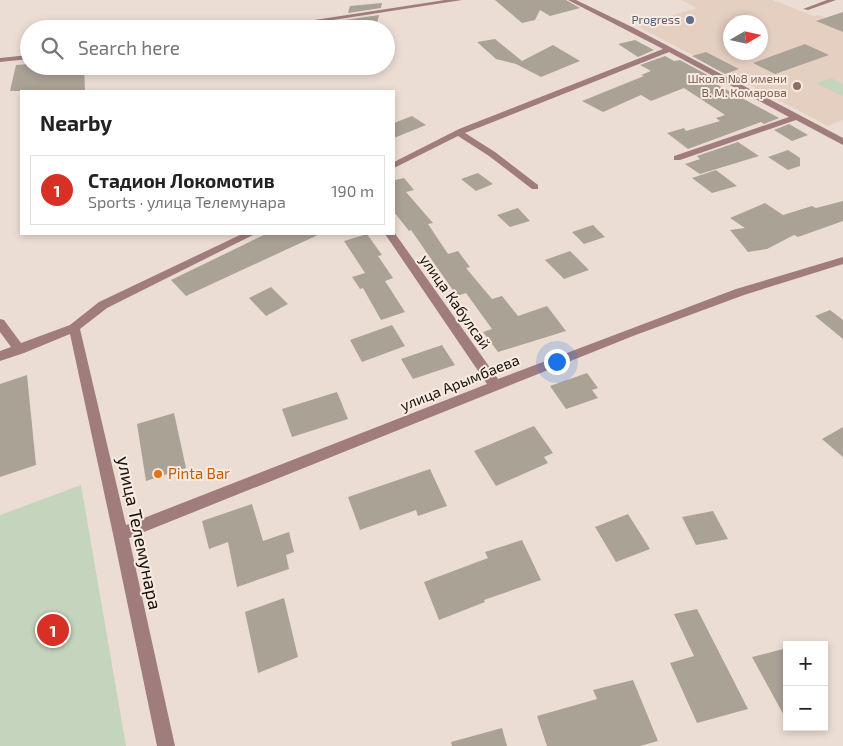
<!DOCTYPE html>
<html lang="en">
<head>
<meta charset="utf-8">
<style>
  :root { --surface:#fff; --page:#f2f2f2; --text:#222; --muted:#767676; --line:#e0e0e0; --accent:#d93025 }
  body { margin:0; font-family:"Exo 2",sans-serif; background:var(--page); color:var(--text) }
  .controls { position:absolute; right:15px; bottom:15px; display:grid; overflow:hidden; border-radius:0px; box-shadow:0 2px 8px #0003 }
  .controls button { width:45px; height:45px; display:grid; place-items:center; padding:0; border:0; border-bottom:1px solid var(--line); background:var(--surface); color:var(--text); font:25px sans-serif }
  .compass { position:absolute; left:723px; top:15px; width:45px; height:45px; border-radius:50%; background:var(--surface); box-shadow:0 2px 8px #0003; rotate:81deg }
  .you { position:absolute; left:556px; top:361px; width:18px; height:18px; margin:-12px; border:4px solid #fff; border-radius:50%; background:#1a73e8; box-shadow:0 0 0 8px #1a73e833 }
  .badge { display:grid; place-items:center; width:32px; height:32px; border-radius:50%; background:var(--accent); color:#fff; font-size:16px; font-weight:700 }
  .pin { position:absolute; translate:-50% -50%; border:2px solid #fff; box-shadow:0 1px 5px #0006 }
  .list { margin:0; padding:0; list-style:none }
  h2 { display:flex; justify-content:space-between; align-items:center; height:65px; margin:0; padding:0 20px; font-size:21px }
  h2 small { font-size:16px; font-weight:400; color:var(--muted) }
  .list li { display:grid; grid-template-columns:32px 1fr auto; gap:15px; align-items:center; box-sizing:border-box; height:70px; margin:0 10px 10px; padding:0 10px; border:1px solid var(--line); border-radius:0px }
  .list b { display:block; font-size:19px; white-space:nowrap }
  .list p { margin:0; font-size:16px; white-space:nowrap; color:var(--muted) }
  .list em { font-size:16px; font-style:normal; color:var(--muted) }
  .icon { flex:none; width:28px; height:28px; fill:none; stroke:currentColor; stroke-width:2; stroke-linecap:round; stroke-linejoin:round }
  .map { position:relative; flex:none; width:843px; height:746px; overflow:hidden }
  .search { position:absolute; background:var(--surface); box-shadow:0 2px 8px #0003; left:20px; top:20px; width:375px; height:55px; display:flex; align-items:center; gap:12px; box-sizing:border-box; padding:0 18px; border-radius:28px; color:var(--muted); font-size:19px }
  .panel { position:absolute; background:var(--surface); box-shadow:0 2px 8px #0003; left:20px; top:90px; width:375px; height:145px; border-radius:0px }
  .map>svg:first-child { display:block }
  .built { fill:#e4cfc1; fill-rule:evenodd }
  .green { fill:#c5d4bd }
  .building { fill:#aba296 }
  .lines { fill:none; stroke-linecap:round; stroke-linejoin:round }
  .street { fill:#a17c7c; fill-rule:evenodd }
  .service-dot { fill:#5c6f8a; stroke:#f9ebe1; stroke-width:2 }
  .education-dot { fill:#8d6e63; stroke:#f9ebe1; stroke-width:2 }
  .food-dot { fill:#e8710a; stroke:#f9ebe1; stroke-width:2 }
  .labels { text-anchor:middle; stroke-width:4; stroke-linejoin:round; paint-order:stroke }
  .far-service-label { font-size:12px; fill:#4e5e75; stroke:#f9ebe1; text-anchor:end }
  .far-education-label { font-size:12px; fill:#785e54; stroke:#f9ebe1; text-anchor:end }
  .street-label { font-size:15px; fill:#15100d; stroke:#f9ebe1 }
  .food-label { font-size:15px; fill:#c56008; stroke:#f9ebe1; text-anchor:start }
  .near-street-label { font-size:18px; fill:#15100d; stroke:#f9ebe1 }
</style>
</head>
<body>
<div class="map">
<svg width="843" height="746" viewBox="0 0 843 746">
  <rect width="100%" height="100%" fill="#ecddd4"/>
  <path class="built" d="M681,0H773L813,16L819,15L843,25V120L828,126L637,26L697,8ZM730,22H760V52H730Z"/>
  <path class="green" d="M831,78L843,84V96L816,83Z
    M81,485L126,746H0V515Z"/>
  <path class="building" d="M495,0H566L580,8L550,16L540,10L535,20L522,23Z
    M382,3L381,8L348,13L350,6Z
    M843,12V32L816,21Z
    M379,15L376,29H342L345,20Z
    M495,39L522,61L553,45L580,61L541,77L516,64L496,59L477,42Z
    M635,40L654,50L638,57L618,44Z
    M805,44L829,55L775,74L753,63Z
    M706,52L739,69L725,74L692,56Z
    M665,56L674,61L680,60L713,78L707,79L779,118L764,124L761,122L688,149L667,133L684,128L686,131L720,121L716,118L725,115L684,88L651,101L641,95L603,112L582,101L644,76L641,75L651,71L640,65Z
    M29,64V66H84L85,91H10L16,65Z
    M412,116L426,125L394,138V123Z
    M789,124L808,135L792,141L774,130Z
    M738,142L759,156L700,174L685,164L700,159L697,156Z
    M788,150L800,158V166L788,170L768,157Z
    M716,170L737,186L712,193L692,178Z
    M478,173L493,184L476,191L461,179Z
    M394,178L395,180L404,178L414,190L406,192L433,223L428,224L448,254L458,251L470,267L466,268L492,299L502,296L518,316L547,306L566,331L498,352L483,332L492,329L466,293L457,296L411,230L409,231L394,212Z
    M843,201V221L798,237L794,235L767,249L748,252L730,230L745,228L730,218L765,203L783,215L812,206L816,208Z
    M518,208L530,221L510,227L497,215Z
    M593,225L605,237L584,244L572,232Z
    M266,234H320L186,296L171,280Z
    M367,234L382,255L378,256L393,278L385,281L405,312L381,320L363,288L360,289L352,277L365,273L344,241Z
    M570,251L589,270L564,279L545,260Z
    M271,287L288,304L266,316L249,298Z
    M830,310L843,320V339L815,316Z
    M392,325L405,346L362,362L350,340Z
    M442,345L455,365L413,379L401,359Z
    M587,373L598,388L592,390L598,398L566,409L550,386Z
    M27,375L36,465L0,477V384Z
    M337,392L348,419L292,437L282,409Z
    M174,413L186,468L146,481L137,424Z
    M534,426L553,453L544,457L548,463L496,486L474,451Z
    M843,427V457L822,439Z
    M430,469L447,506L418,516L416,510L360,530L348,497Z
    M252,504L263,541L289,532L294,552L286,555L289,569L237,587L228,542L209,549L202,521Z
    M713,511L728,539L696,545L682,517Z
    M628,514L650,549L616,562L595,527Z
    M522,540L541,580L484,600L485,602L439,620L424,582L488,558L485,552Z
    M284,598L298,657L258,673L245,612Z
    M697,609L748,709L697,723L670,663L694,656L674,614Z
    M787,648V721L752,657Z
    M633,680L658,741L640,746H547L537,716L597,699L593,690Z
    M502,728L507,746H452L451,742Z"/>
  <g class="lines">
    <path class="street" d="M445,0H462L275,29H256Z
      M568,0H576L634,28L843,138V145L796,120L680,160H674V156L789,117L669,52L465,133L495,152L538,185V189H532L489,156L458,136L394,168V162L459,129L663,49Z
      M827,0H836L808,10L803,9Z
      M29,55V59L0,62V58Z
      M394,232L498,379L736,289L843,257V264L744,295L633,336L129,538L175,746H157L113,534L70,334L24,353L0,361V351L11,347L0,332V319L4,320L21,343L70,325L99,302L242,234H255L107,308L80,329L126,525L487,384L385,234H394Z"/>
  </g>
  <circle class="service-dot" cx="690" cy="20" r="5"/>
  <circle class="education-dot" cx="797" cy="86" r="5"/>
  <circle class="food-dot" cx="158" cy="474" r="5"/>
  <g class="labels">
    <g class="far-service-label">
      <text x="680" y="24">Progress</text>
    </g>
    <g class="far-education-label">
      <text x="787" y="83">Школа №8 имени<tspan x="787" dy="14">В. М. Комарова</tspan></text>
    </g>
    <g class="street-label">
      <text transform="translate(455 302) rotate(55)" y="5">улица Кабулсай</text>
      <text transform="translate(460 383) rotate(-22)" y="5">улица Арымбаева</text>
    </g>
    <g class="food-label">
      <text x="168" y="479">Pinta Bar</text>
    </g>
    <g class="near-street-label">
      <text transform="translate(139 533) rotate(78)" y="6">улица Телемунара</text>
    </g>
  </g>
</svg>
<div class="controls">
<button>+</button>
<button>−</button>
</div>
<svg class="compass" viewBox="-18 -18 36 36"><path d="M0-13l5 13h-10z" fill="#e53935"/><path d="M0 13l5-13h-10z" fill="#767676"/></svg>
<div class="you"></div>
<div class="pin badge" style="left:53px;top:630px">1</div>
<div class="search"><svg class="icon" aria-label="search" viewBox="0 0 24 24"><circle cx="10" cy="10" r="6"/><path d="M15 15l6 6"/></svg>Search here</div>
<section class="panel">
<h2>Nearby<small></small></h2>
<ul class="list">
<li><span class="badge">1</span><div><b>Стадион Локомотив</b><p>Sports · улица Телемунара</p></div><em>190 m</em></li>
</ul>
</section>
</div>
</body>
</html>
